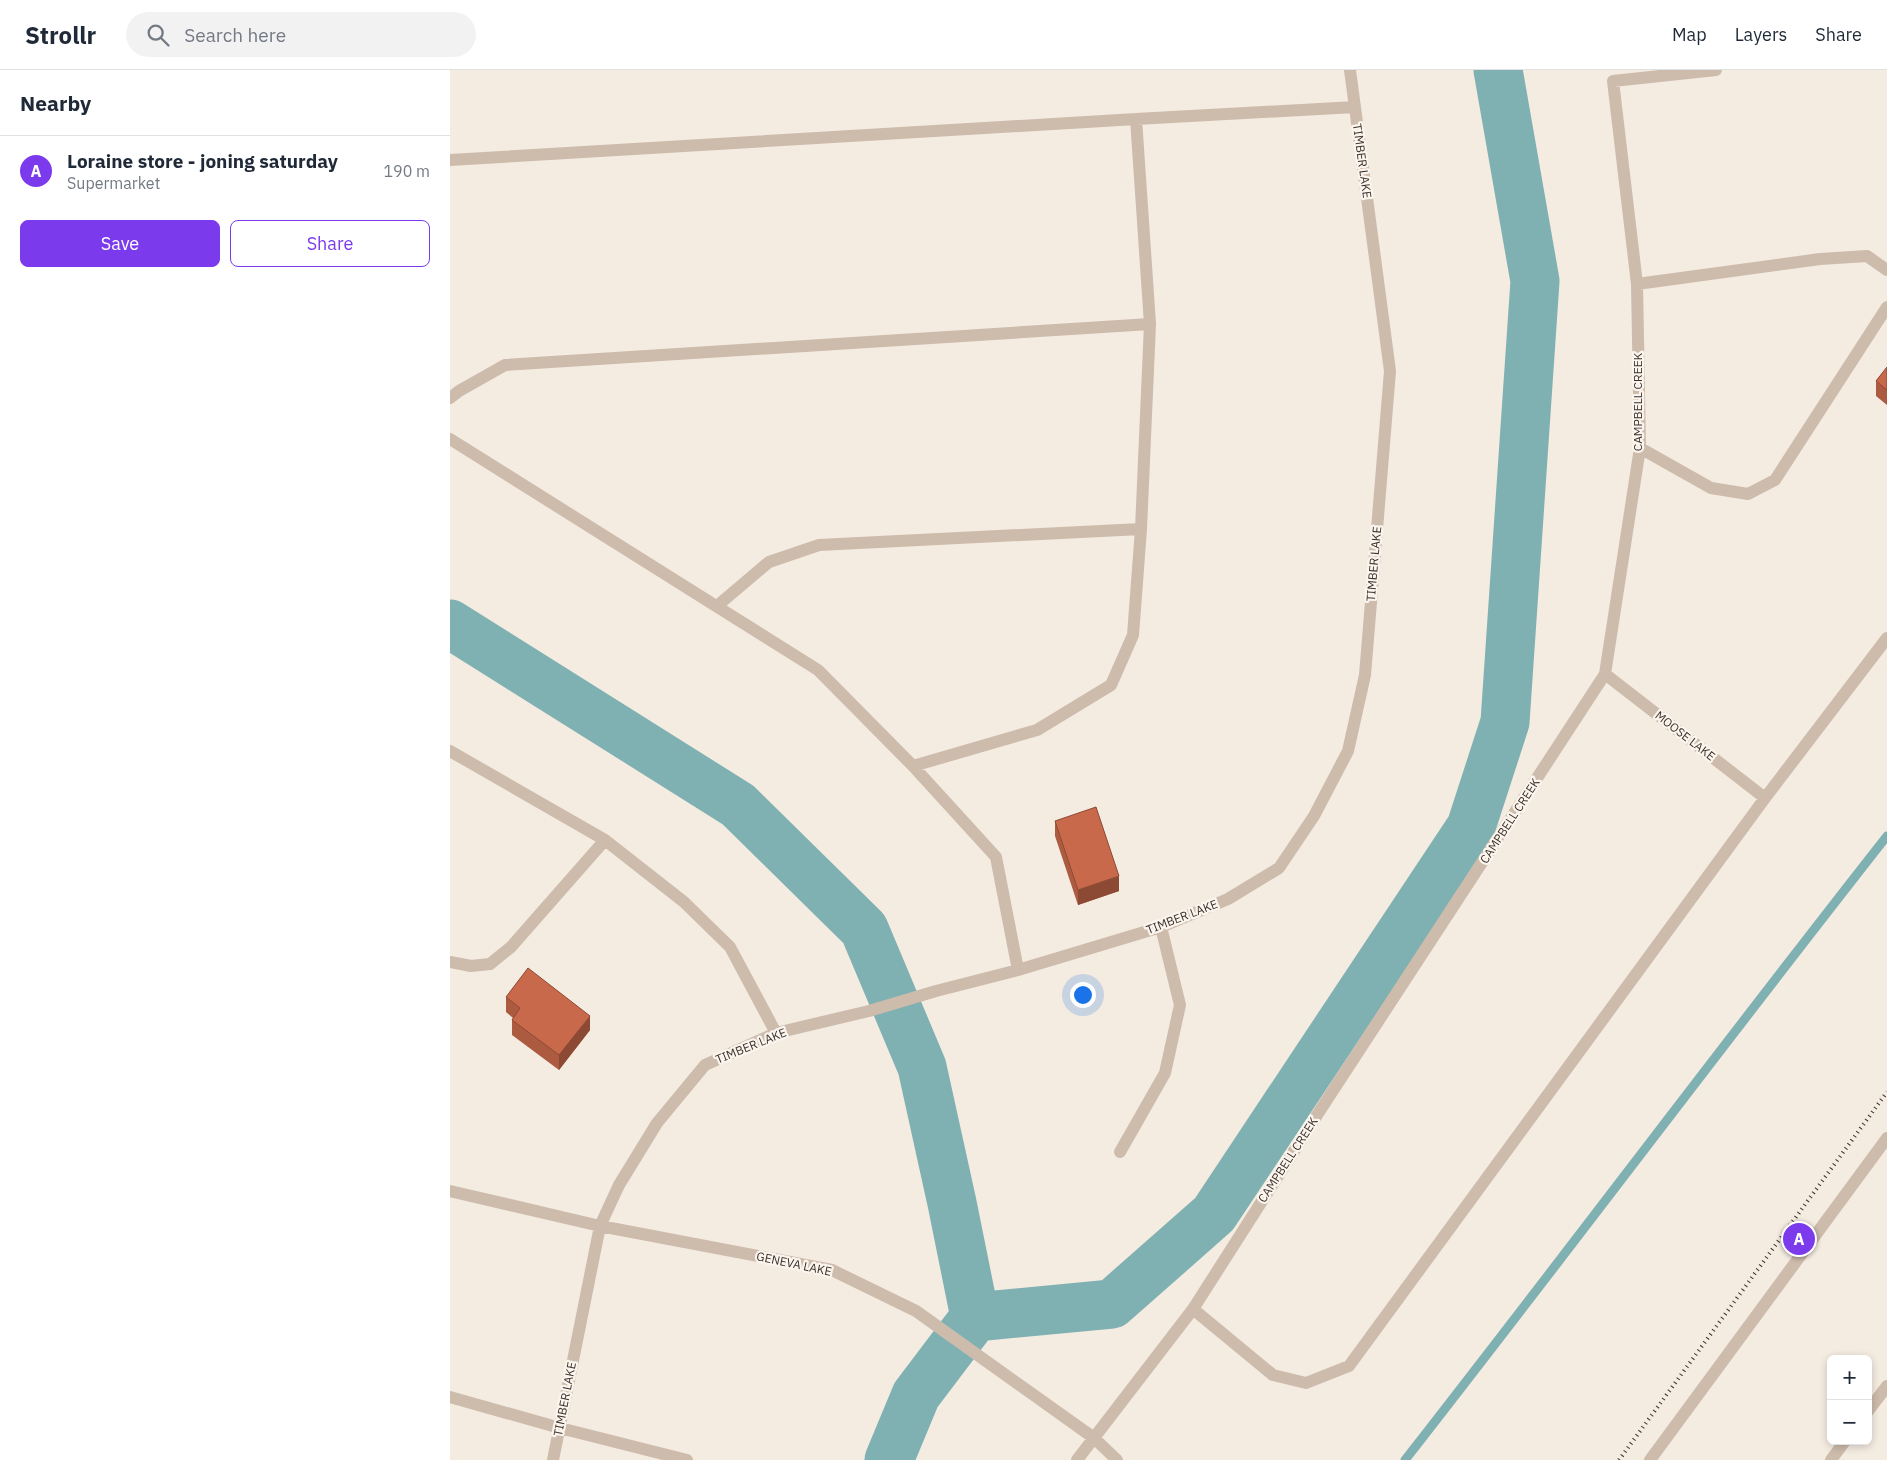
<!DOCTYPE html>
<html lang="en">
<head>
<meta charset="utf-8">
<style>
  :root { --surface:#fff; --page:#f2f2f3; --text:#1f2937; --muted:#747a83; --line:#e0e1e3; --accent:#7c3aed }
  body { margin:0; font-family:"IBM Plex Sans",sans-serif; background:var(--page); color:var(--text) }
  .controls { position:absolute; right:15px; bottom:15px; display:grid; overflow:hidden; border-radius:8px; box-shadow:0 2px 8px #0003 }
  .controls button { width:45px; height:45px; display:grid; place-items:center; padding:0; border:0; border-bottom:1px solid var(--line); background:var(--surface); color:var(--text); font:25px sans-serif }
  .you { position:absolute; left:632px; top:924px; width:18px; height:18px; margin:-12px; border:4px solid #fff; border-radius:50%; background:#1a73e8; box-shadow:0 0 0 8px #1a73e833 }
  .badge { display:grid; place-items:center; width:32px; height:32px; border-radius:50%; background:var(--accent); color:#fff; font-size:16px; font-weight:700 }
  .pin { position:absolute; translate:-50% -50%; border:2px solid #fff; box-shadow:0 1px 5px #0006 }
  .list { margin:0; padding:0; list-style:none }
  h2 { display:flex; justify-content:space-between; align-items:center; height:65px; margin:0; padding:0 20px; font-size:21px }
  h2 small { font-size:16px; font-weight:400; color:var(--muted) }
  .list li { display:grid; grid-template-columns:32px 1fr auto; gap:15px; align-items:center; box-sizing:border-box; height:70px; padding:0 20px; border-top:1px solid var(--line) }
  .list b { display:block; font-size:19px; white-space:nowrap }
  .list p { margin:0; font-size:16px; white-space:nowrap; color:var(--muted) }
  .list em { font-size:16px; font-style:normal; color:var(--muted) }
  .actions { display:flex; gap:10px; padding:15px 20px }
  .actions a { flex:1; padding:11px 0; border:1px solid var(--accent); border-radius:8px; text-align:center; font-size:18px; color:var(--accent) }
  .actions .main { background:var(--accent); color:#fff }
  .icon { flex:none; width:28px; height:28px; fill:none; stroke:currentColor; stroke-width:2; stroke-linecap:round; stroke-linejoin:round }
  .map { position:relative; flex:none; width:1437px; height:1390px; overflow:hidden }
  header { display:flex; align-items:center; gap:30px; box-sizing:border-box; height:70px; padding:0 25px; background:var(--surface); border-bottom:1px solid var(--line) }
  header strong { font-size:24px }
  nav { display:flex; gap:28px; margin-inline-start:auto; font-size:18px }
  .search { width:350px; height:45px; background:var(--page); display:flex; align-items:center; gap:12px; box-sizing:border-box; padding:0 18px; border-radius:28px; color:var(--muted); font-size:19px }
  main { display:flex }
  aside { flex:1; background:var(--surface) }
  .map>svg:first-child { display:block }
  .lines { fill:none; stroke-linecap:round; stroke-linejoin:round }
  .stream { stroke:#7fb0b2; stroke-width:9 }
  .river { stroke:#7fb0b2; stroke-width:49 }
  .street { stroke:#cdbbac; stroke-width:12 }
  .rail { stroke:#3b302b; stroke-width:4; stroke-dasharray:1 4; stroke-linecap:butt }
  .wall { fill:#ac5a40 }
  .shaded-wall { fill:#8c4a34 }
  .building { fill:#c8694b; stroke:#8c4a34 }
  .labels { text-anchor:middle; stroke-width:4.5; stroke-linejoin:round; paint-order:stroke }
  .street-label { font-size:12px; fill:#3b302b; stroke:#fbf5ee }
</style>
</head>
<body>
<header>
<strong>Strollr</strong>
<div class="search"><svg class="icon" aria-label="search" viewBox="0 0 24 24"><circle cx="10" cy="10" r="6"/><path d="M15 15l6 6"/></svg>Search here</div>
<nav><a>Map</a><a>Layers</a><a>Share</a></nav>
</header>
<main>
<aside>
<h2>Nearby<small></small></h2>
<ul class="list">
<li><span class="badge">A</span><div><b>Loraine store - joning saturday</b><p>Supermarket</p></div><em>190 m</em></li>
</ul>
<div class="actions"><a class="main">Save</a><a>Share</a></div>
</aside>
<div class="map">
<svg width="1437" height="1390" viewBox="0 0 1437 1390">
  <rect width="100%" height="100%" fill="#f4ebe1"/>
  <g class="lines">
    <path class="stream" d="M955,1390C1117,1183 1274,973 1437,766"/>
    <path class="river" d="M0,554L288,735L414,859L472,997L502,1133L525,1247
      M439,1390L466,1325L525,1247L662,1234L764,1144L1021,757L1055,652L1085,211L1048,0"/>
    <path class="street" d="M0,90L686,49L905,37
      M1187,214L1370,189L1417,186L1437,200
      M0,328L9,321L55,295L700,254
      M0,369L368,600L463,696L546,787L568,900
      M1190,378L1261,418L1298,424L1325,410L1437,237
      M267,536L319,492L369,475L691,459
      M1155,604L1315,728
      M0,681L155,770L234,832L280,877L326,963
      M463,696L587,660L661,615L683,565L691,459L700,254L686,49
      M0,892L21,896L40,894L61,877L155,770
      M670,1082L715,1003L730,935L711,857
      M0,1121L150,1156L382,1200L466,1241L644,1368L667,1390
      M743,1239L823,1305L856,1313L899,1296L1315,728L1437,568
      M0,1327L110,1358L237,1390
      M1418,1341L1437,1316
      M103,1390L150,1156L169,1115L207,1053L255,995L326,963L419,941L486,921L568,900L711,857L778,829L829,798L864,746L898,681L915,605L940,301L900,0
      M627,1390L743,1239L867,1045L1155,604L1190,378L1187,214L1163,11L1266,0
      M1200,1390L1437,1068
      M1381,1390L1395,1371"/>
    <path class="rail" d="M1169,1390L1437,1022"/>
  </g>
  <path class="wall" d="M1437,297V335L1426,326V311Z
    M605,751L669,821L628,835L605,766Z
    M56,927L140,960L109,1000L62,965V950L63,948L56,942Z"/>
  <path class="shaded-wall" d="M669,806V821L628,835V820Z
    M140,946V960L109,1000V985Z"/>
  <path class="building" d="M1437,297V320L1426,311Z
    M646,737L669,806L628,820L605,751Z
    M78,898L140,946L109,985L62,950L70,938L56,927Z"/>
  <g class="labels">
    <g class="street-label">
      <text transform="translate(912 91) rotate(82)" y="4">TIMBER LAKE</text>
      <text transform="translate(1188 332) rotate(-90)" y="4">CAMPBELL CREEK</text>
      <text transform="translate(924 494) rotate(-85)" y="4">TIMBER LAKE</text>
      <text transform="translate(1235 666) rotate(38)" y="4">MOOSE LAKE</text>
      <text transform="translate(1060 751) rotate(-57)" y="4">CAMPBELL CREEK</text>
      <text transform="translate(732 847) rotate(-21)" y="4">TIMBER LAKE</text>
      <text transform="translate(301 976) rotate(-22)" y="4">TIMBER LAKE</text>
      <text transform="translate(838 1090) rotate(-57)" y="4">CAMPBELL CREEK</text>
      <text transform="translate(344 1194) rotate(12)" y="4">GENEVA LAKE</text>
      <text transform="translate(115 1329) rotate(-79)" y="4">TIMBER LAKE</text>
    </g>
  </g>
</svg>
<div class="controls">
<button>+</button>
<button>−</button>
</div>
<div class="you"></div>
<div class="pin badge" style="left:1349px;top:1169px">A</div>
</div>
</main>
</body>
</html>
